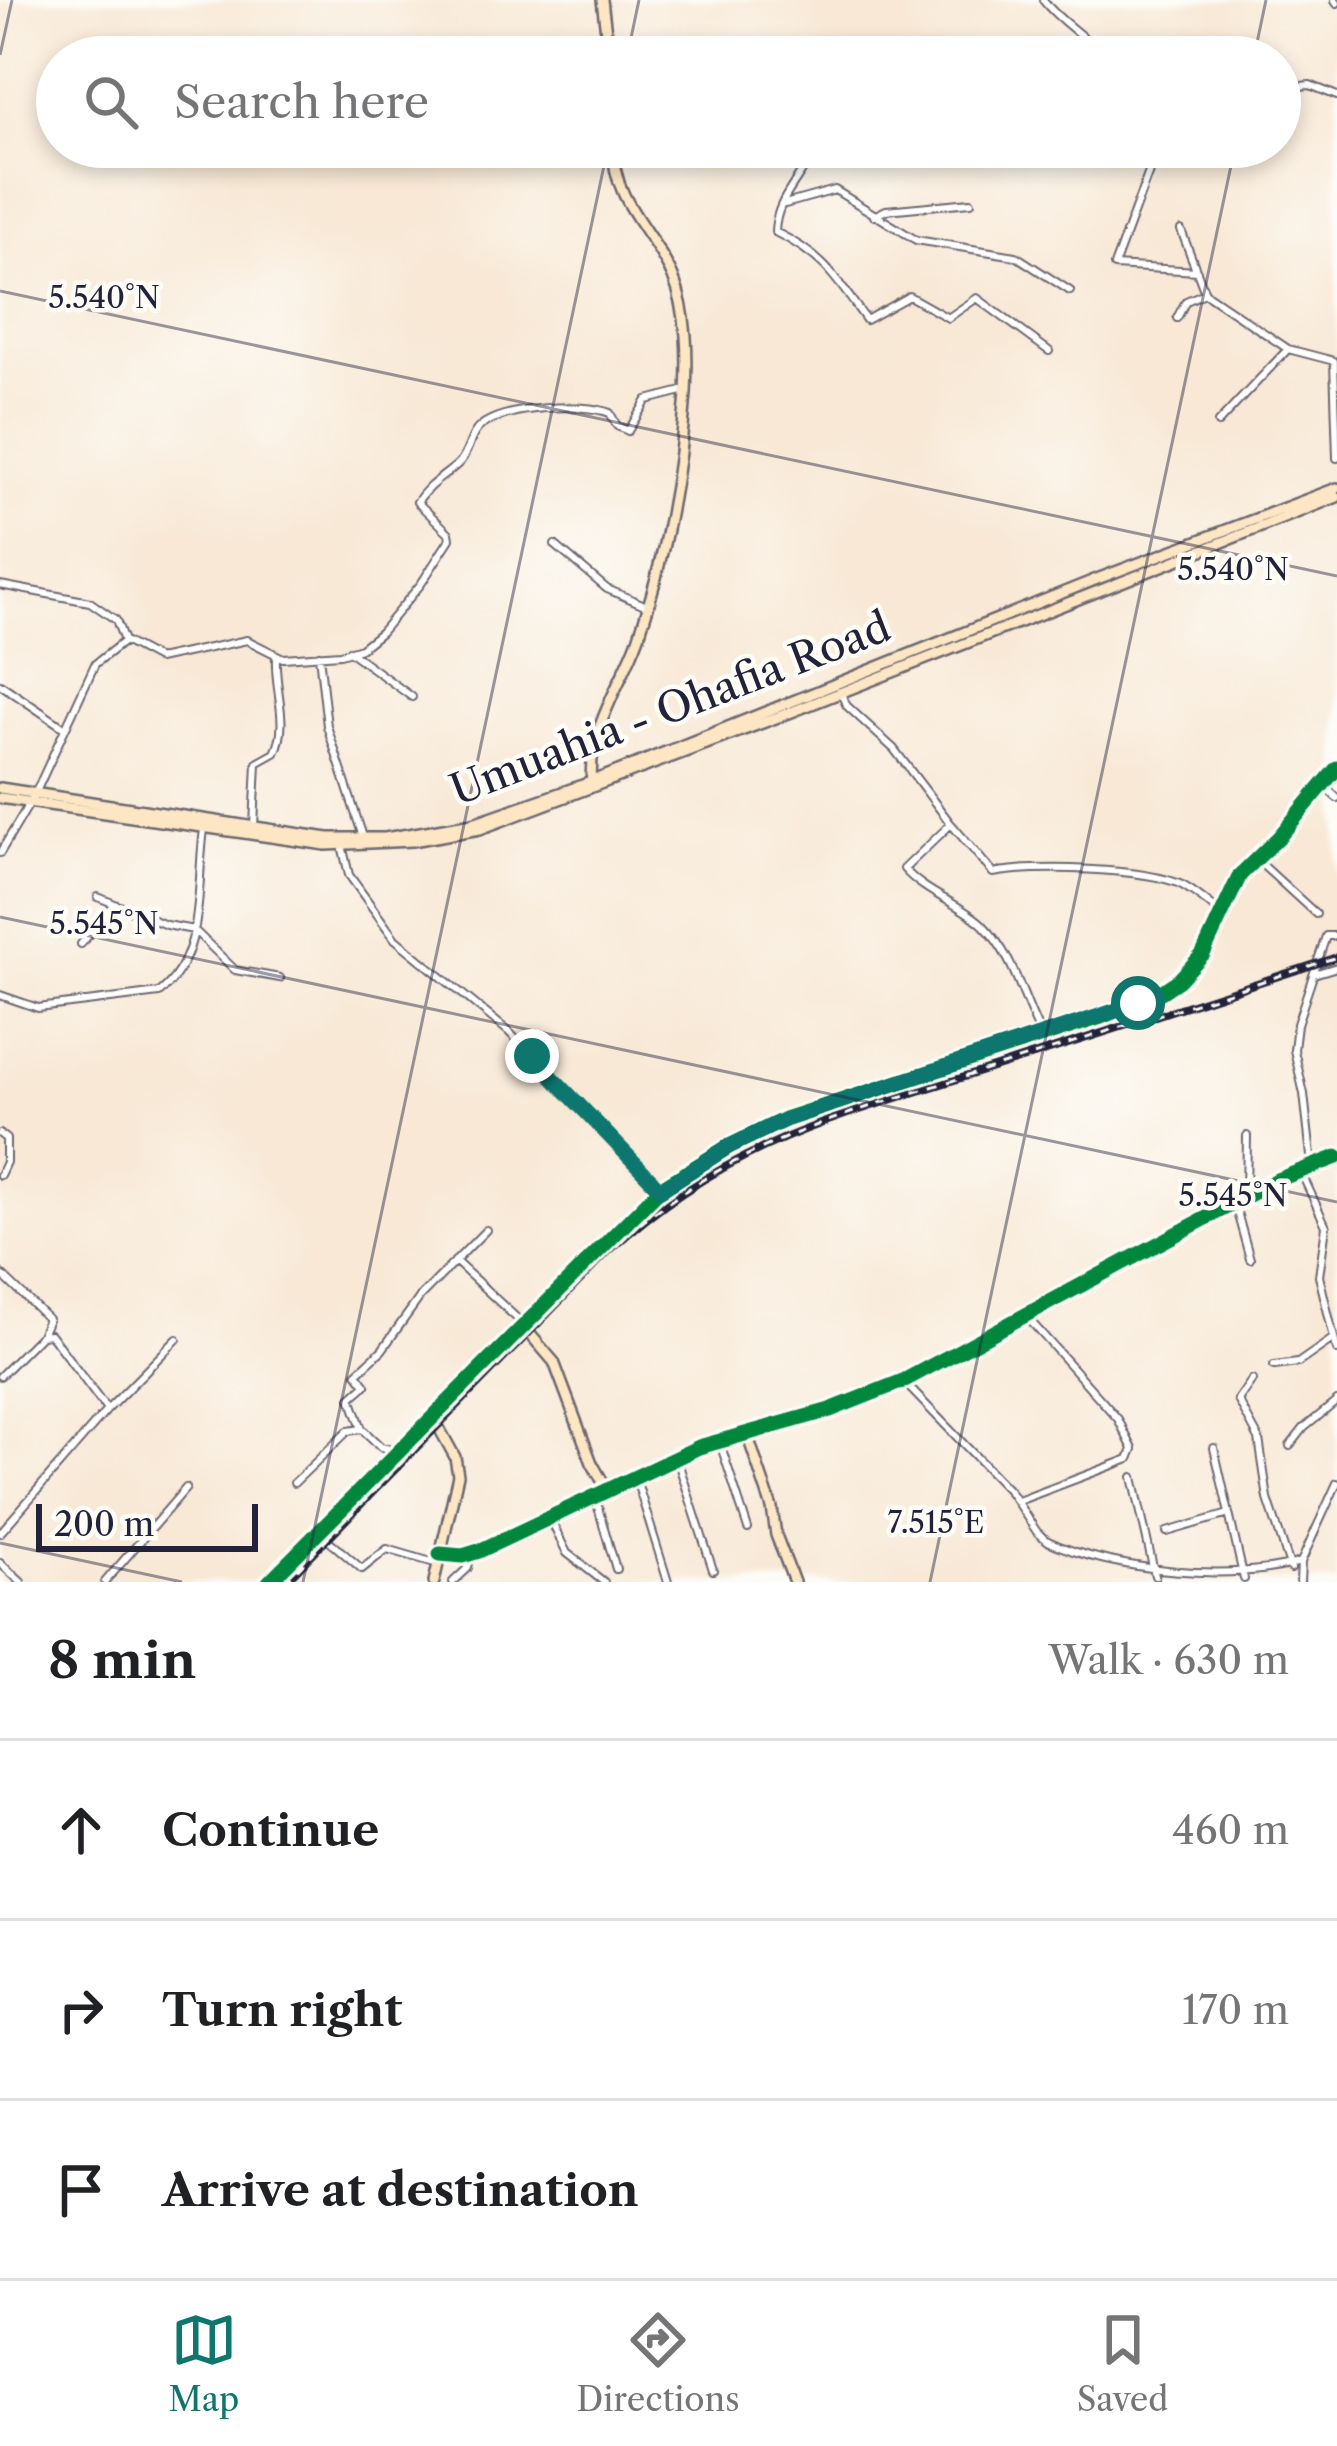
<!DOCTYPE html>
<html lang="en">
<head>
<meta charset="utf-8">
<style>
  :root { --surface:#fff; --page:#f6f6f6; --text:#202124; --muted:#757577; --line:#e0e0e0; --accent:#0f766e }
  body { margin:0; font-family:"Libre Caslon Text",serif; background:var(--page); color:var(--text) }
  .scale { position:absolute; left:36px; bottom:30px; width:222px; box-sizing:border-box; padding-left:12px; border:6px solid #22223b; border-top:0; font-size:33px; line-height:42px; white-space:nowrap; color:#22223b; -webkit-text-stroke:9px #fdfcf7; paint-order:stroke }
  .stop { position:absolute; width:36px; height:36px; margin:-27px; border:9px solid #0f766e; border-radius:50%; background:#fff }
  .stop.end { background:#0f766e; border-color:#fff; box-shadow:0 3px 12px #0008 }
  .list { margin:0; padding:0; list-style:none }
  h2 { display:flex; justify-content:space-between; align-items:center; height:156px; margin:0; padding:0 48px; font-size:51px }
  h2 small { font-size:39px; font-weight:400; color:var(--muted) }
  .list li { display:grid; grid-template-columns:78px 1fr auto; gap:36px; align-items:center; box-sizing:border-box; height:180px; padding:0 48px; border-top:3px solid var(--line) }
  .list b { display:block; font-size:45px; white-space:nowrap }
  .list em { font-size:39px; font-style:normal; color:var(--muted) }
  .icon { flex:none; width:66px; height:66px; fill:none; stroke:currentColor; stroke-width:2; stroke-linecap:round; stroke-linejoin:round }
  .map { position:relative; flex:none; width:1337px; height:1582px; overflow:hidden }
  .search { position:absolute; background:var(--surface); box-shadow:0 6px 18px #0003; left:36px; right:36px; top:36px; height:132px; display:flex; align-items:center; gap:30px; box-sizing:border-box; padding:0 42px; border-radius:66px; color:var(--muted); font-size:45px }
  .sheet { height:696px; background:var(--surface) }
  nav { display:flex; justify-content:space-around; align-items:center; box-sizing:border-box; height:168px; border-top:3px solid var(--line); background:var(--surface); font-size:33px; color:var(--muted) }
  nav a { display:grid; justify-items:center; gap:6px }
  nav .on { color:var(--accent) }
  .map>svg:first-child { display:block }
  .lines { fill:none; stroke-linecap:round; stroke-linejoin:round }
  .street-casing { stroke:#6d6771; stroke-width:10 }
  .secondary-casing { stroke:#6d6771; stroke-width:14 }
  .street { stroke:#fff; stroke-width:6 }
  .secondary { stroke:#fce6c4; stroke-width:9 }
  .rail-casing { stroke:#22223b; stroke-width:8 }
  .rail { stroke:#fdfcf7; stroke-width:3; stroke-dasharray:9; stroke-linecap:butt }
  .cycleway-casing { stroke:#fdfcf7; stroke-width:22 }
  .cycleway { stroke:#00873e; stroke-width:15 }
  .route { stroke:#0f766e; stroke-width:15 }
  .ticks { fill:none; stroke:#22223b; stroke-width:3; stroke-opacity:0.45 }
  .labels { text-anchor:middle; stroke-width:9; stroke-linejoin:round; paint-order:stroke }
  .street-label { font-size:42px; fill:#22223b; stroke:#fdfcf7 }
  .ticks-label { font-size:30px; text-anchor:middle; fill:#22223b; stroke:#fdfcf7; stroke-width:9; stroke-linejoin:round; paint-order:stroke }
</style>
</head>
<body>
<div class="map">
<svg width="1337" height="1582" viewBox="0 0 1337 1582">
  <rect width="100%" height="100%" fill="#fdfcf7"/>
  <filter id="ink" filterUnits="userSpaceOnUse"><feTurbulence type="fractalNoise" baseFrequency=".00833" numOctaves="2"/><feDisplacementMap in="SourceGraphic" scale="24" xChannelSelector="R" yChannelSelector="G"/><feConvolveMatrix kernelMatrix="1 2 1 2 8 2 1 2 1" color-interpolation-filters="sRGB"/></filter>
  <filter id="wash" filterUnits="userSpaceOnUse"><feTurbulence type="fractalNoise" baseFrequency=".004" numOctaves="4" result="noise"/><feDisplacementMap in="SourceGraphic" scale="48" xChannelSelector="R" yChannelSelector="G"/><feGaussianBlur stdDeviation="2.7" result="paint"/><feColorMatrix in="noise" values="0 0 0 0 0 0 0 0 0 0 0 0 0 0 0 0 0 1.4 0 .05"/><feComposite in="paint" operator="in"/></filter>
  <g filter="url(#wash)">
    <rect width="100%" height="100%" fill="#f8e8d5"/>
  </g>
  <g filter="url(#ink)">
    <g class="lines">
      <g class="street-casing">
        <path id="street" d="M1043,0C1061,24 1085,34 1103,57
          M1335,0L1337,3
          M1280,88L1310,85L1337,96
          M815,147C803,178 776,197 775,232C823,255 836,278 866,320L909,296L948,318L977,298L1049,351
          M1074,147L1091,154L1106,147
          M1169,147L1150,169L1114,266L1197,271
          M785,204L835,190L916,240L1016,256L1070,291
          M874,216L886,210L971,202
          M1181,230L1205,293
          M1177,318L1186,301L1205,293L1288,349L1334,361L1337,458
          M1218,423L1288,349
          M555,545L607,589L647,606
          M0,585L90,602L116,620L124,641L158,659L247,640L283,658L340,654L361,648L381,632L421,584L450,539L449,533L417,502C429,484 442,478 458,464C470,453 469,434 482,425C506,407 583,402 610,413L617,426L628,431L647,400L686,390
          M349,651L412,697
          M319,655L327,726L363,837
          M0,684L63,727
          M840,692L847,706L894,749L951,824L904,869C926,894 960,903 983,925C1014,956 1022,997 1041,1035
          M1323,785L1337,798
          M952,825L993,873C1031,865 1147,868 1182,885C1195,892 1208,903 1220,913
          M254,826L257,763L275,753C290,724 274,689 276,657
          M342,845L349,875L395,939L509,1032L660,1189
          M0,853L35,794L95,664L123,642
          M1257,860L1316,914
          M98,897L166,925L194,930L235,970L280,978
          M81,944L115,904
          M1317,973L1337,967
          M0,995L38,1008L159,993C207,956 196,882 204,830
          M0,1134L6,1139V1162L0,1175
          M1312,1165L1304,1094L1294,1050L1297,1024L1326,936H1337
          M1300,1170L1326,1226L1319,1276L1337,1350
          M1246,1196L1247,1136
          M1235,1205L1250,1259
          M455,1261L523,1324
          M0,1273L48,1319L41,1335
          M1274,1366L1298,1363L1334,1338
          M0,1376L41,1335L50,1334L107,1410
          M1252,1380L1238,1400L1259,1439L1268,1499L1291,1569
          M903,1381L1010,1492L1037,1532L1048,1541C1113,1572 1236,1582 1301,1562L1337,1483
          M362,1429L351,1398L366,1385L357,1373L382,1350L420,1297L486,1230
          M719,1440L748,1529
          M1290,1446L1304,1428L1337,1401
          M1214,1448L1244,1579
          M676,1456L713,1570
          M635,1476L668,1582
          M1133,1477L1155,1576
          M294,1483L348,1431L362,1429L381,1447L397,1451
          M595,1497L616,1569
          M1018,1501L1129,1459L1133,1449L1118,1419L1026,1316
          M549,1517L567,1553L604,1582
          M1167,1532L1229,1514
          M0,1533L107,1410L177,1339
          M327,1539L362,1569L387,1549L438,1564
          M0,1563L21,1582
          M105,1582L186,1488
          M269,1582L432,1415
          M453,1582L468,1568L471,1553
          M1300,1582L1301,1562"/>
      </g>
      <g class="secondary-casing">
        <path id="secondary" d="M602,0L609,57
          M592,782C586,732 623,682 639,636C664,561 680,474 686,394C688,356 688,313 673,277C653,231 613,202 613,147
          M0,788L328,838H385L473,823L591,782L1097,579L1337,488
          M0,798L326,845L412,841L480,829L789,713L1337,497
          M529,1333L554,1362L592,1463L608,1491
          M746,1431L772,1508L776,1535L794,1582
          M440,1554L463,1556L479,1551L699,1447L830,1410L903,1381L1277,1180L1337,1157
          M434,1582L458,1475L455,1457L432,1415L612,1236L660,1189L685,1172L785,1119L1101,1017L1161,992L1179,980L1203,954L1240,875L1279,837L1337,768"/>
      </g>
      <use href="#street" class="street"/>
      <use href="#secondary" class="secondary"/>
      <g class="rail-casing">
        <path id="rail" d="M285,1582L609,1251C728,1140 849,1114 999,1066C1112,1030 1224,994 1337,957"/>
      </g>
      <use href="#rail" class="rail"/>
      <g class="cycleway-casing">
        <path id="cycleway" d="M440,1554L463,1556L479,1551L699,1447L830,1410L903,1381L1277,1180L1337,1157
          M269,1582L660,1189L728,1147L785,1119L1101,1017L1161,992L1179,980L1203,954L1240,875L1279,837L1337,768"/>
      </g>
      <use href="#cycleway" class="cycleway"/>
    </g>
  </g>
  <g class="lines" filter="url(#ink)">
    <path class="route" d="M532,1056L661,1190L728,1147L785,1120L1138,1003"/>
  </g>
  <path class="ticks" d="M0,55L12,0M627,57L639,0M1254,57L1266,0M0,291L1337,576M0,917L1337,1202M0,1543L182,1582M303,1582L608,147M930,1582L1235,147"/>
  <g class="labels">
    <g class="street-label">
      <text transform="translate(670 708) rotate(-21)" y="15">Umuahia - Ohafia Road</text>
    </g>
  </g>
  <g class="ticks-label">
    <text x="104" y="308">5.540°N</text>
    <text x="1233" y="580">5.540°N</text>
    <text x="104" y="934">5.545°N</text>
    <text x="1233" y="1206">5.545°N</text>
    <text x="936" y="1533">7.515°E</text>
  </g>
</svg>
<div class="scale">200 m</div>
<div class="stop" style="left:1138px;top:1003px"></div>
<div class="stop end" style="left:532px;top:1056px"></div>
<div class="search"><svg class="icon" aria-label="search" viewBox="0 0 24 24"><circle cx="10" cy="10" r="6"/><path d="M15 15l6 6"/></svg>Search here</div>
</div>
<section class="sheet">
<h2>8 min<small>Walk · 630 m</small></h2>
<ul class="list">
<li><svg class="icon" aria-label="ahead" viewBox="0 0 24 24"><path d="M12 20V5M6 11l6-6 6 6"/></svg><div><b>Continue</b></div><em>460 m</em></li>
<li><svg class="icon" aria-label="right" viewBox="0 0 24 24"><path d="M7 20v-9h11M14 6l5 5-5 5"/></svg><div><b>Turn right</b></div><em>170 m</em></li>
<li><svg class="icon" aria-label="arrive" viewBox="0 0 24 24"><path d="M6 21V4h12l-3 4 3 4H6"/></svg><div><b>Arrive at destination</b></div></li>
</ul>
</section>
<nav>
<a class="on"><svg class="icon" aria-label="map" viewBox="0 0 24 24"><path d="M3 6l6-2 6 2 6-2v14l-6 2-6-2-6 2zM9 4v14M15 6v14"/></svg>Map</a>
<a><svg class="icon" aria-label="directions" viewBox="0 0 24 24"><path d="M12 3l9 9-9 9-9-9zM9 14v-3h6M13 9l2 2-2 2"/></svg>Directions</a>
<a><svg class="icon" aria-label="saved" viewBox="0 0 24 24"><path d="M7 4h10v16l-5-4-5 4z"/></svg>Saved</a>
</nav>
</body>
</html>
